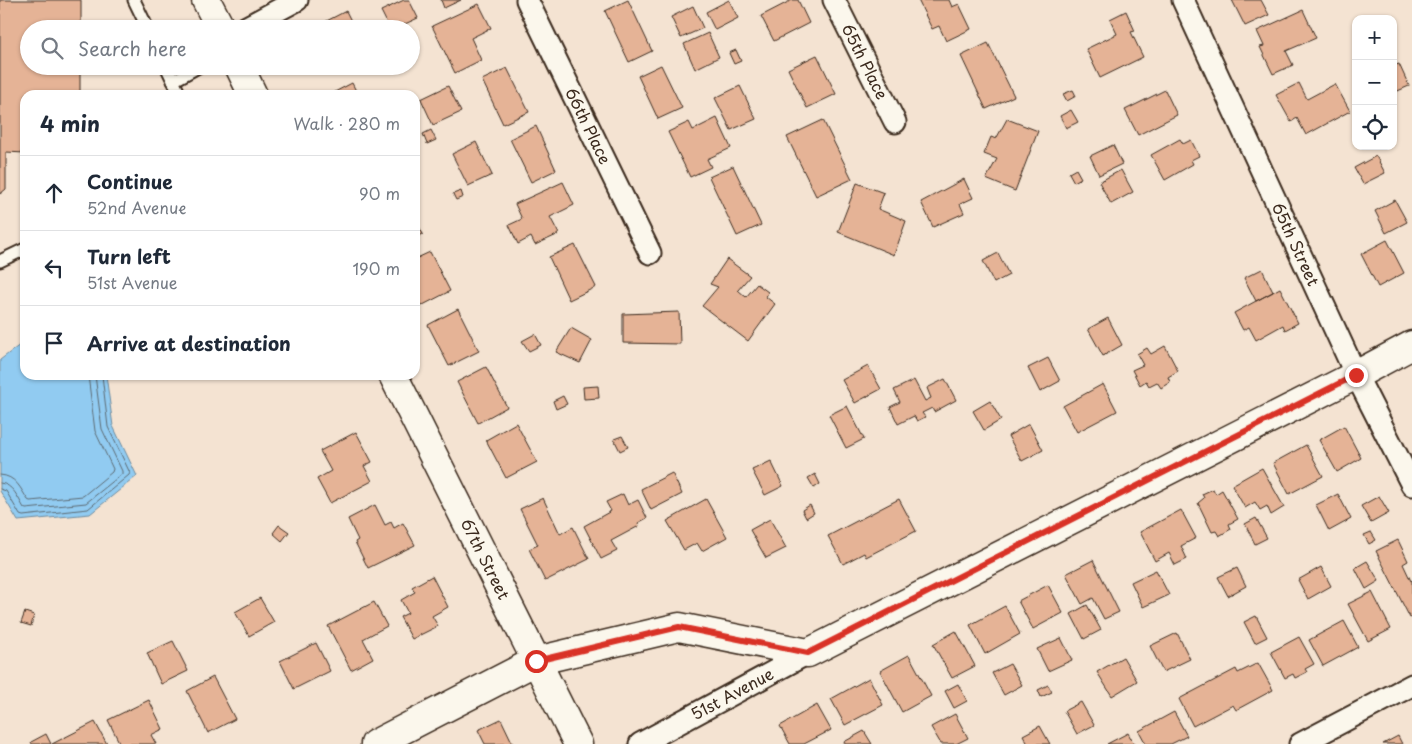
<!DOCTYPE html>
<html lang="en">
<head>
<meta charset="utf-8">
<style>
  :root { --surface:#fff; --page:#f6f6f7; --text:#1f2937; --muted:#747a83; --line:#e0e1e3 }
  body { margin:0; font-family:"Playpen Sans",sans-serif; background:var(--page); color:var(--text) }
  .controls { position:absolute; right:15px; top:15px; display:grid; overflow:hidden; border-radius:10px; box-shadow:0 1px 4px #0004 }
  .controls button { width:45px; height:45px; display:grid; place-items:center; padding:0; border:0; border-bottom:1px solid var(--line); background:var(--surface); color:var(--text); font:25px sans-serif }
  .stop { position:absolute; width:15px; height:15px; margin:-11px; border:4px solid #d93025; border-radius:50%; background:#fff }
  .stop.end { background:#d93025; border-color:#fff; box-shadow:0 1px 5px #0008 }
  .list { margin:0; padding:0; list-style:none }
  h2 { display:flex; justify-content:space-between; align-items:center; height:65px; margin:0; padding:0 20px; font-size:21px }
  h2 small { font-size:16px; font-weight:400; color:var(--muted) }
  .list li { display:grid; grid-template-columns:32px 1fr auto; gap:15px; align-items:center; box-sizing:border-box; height:75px; padding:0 20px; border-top:1px solid var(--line) }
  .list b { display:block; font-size:19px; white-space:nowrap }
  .list p { margin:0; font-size:16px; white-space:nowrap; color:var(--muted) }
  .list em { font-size:16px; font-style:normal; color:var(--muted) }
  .icon { flex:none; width:28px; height:28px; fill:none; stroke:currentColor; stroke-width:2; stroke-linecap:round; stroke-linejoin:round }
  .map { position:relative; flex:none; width:1412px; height:744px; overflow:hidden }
  .search { position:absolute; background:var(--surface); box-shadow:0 1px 4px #0004; left:20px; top:20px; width:400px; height:55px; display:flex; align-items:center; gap:12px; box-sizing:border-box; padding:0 18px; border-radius:28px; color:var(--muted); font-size:19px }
  .panel { position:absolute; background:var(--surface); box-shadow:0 1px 4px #0004; left:20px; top:90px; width:400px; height:290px; border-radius:15px }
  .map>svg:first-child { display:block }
  .water { fill:#91cbf1; stroke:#6f8b9d }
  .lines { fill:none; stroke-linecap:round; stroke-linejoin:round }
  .shore { stroke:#5d6a72; stroke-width:1 }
  .building { fill:#e5b396; stroke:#3b2a1e }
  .service-casing { stroke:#3b2a1e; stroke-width:15 }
  .minor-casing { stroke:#3b2a1e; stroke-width:25 }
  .tertiary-casing { stroke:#3b2a1e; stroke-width:31 }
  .service { stroke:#fbf7ec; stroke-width:11 }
  .minor { stroke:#fbf7ec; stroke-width:21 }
  .tertiary { stroke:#fbf7ec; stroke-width:28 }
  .route { stroke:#d93025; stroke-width:6 }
  .labels { text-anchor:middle; stroke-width:4; stroke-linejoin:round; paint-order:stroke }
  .street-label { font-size:16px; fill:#3b2a1e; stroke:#fbf7ec }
</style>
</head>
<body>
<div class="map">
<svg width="1412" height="744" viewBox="0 0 1412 744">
  <rect width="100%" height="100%" fill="#f4e3d2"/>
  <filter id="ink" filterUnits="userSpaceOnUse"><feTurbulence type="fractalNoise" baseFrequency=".02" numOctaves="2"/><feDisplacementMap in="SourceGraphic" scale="10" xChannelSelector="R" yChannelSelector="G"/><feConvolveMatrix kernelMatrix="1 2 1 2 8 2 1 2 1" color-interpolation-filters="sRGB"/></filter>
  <g filter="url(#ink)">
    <path class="water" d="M25,341V375H106L113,426L137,476L90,514L18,521L0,491V360Z"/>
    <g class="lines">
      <path class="shore" d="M0,475C16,476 20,488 28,500L30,501L83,496L112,472L113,469L95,431L88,375
        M0,483C13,484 18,498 24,508L26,509L86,503L122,474V471L102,429L95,375
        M0,489L6,491L20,515L23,516L88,509L129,475L130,473L108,427L102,375"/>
    </g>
    <path class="building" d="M0,0H81V29H29V66H80V93L108,95H25V153L6,152V189L0,194Z
      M404,0H409L418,18L394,29H390L381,11Z
      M441,0H461L444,8Z
      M628,0L652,51L629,62L605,11Z
      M729,0L738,18L715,30L706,12Z
      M792,0H798L809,23L774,41L761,16Z
      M918,0H949L952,7L959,4L971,29L946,41L939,26L932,29Z
      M1232,0H1261L1269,15L1245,26Z
      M479,4L491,28L471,38L481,60L455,73L432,26Z
      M693,6L703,28L681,38L671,17Z
      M1303,10L1316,38L1286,51L1293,65L1273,74L1260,47L1264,46L1257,31Z
      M346,11L355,29H311Z
      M1126,11L1135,31L1131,32L1143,57L1100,78L1086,49L1117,34L1110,19Z
      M708,33L719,57L695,69L684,44Z
      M988,43L1014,96L986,109L961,56Z
      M736,50L741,61L734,64L729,53Z
      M817,55L836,94L807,108L788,69Z
      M1399,64L1409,86L1393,93V66Z
      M661,65L682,108L658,119L638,76Z
      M507,68L529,112L503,124L482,80Z
      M352,83L358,95H329Z
      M1299,83L1307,99L1335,84L1350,111L1306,135L1297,118L1291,122L1276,95Z
      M448,86L461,112L433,125L421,99Z
      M740,86L756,119L731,130L715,98Z
      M1073,90L1076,96L1067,101L1063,94Z
      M1165,90L1177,115L1138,135L1125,110Z
      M1071,110L1078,122L1066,128L1060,116Z
      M717,118L731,148L707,159L711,167L690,177L668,132L689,122L693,130Z
      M1007,119L1038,131L1015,191L986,179L997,159L984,154L991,137L996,139Z
      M823,120L852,179L816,196L787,137Z
      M536,126L556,170L531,182L510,139Z
      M431,130L436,140L427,144L423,134Z
      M1180,139L1183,144L1191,140L1199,156L1191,160L1193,164L1165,180L1151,155Z
      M476,142L492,175L468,186L452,154Z
      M1113,145L1122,164L1099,175L1090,156Z
      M1376,156L1385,173L1363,184L1354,168Z
      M733,166L761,225L737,236L709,177Z
      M1076,169L1081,178L1074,182L1069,173Z
      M1121,170L1133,192L1111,204L1099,182Z
      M964,179L973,198L960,204L964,213L933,227L921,202Z
      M563,182L574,205L550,217L559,234L535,245L531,237L518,244L509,225L522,219L515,204Z
      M857,183L884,193L878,209L906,221L894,255L838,232Z
      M461,191L463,197L456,200L453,194Z
      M1395,200L1407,222L1386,233L1375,211Z
      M415,220L423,234L415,238Z
      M1387,240L1404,273L1378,287L1361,254Z
      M575,245L596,287L569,300L549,257Z
      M430,252L450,291L421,306L415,294V259Z
      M998,253L1009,275L994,283L983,261Z
      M727,259L750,276L738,290L746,297L757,284L768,292L766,297L775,304L748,341L702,306L718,287L710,284Z
      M1262,269L1273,292L1256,301L1244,278Z
      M1280,288L1298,323L1285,330L1283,325L1256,340L1249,327L1243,330L1234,313Z
      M458,309L479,351L449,366L428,325Z
      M679,312L680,344L623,343V314Z
      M1108,318L1122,345L1103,356L1088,329Z
      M571,328L592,340L580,363L556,352Z
      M535,334L541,345L529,351L522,341Z
      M1165,346L1178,371L1168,377L1170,382L1161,388L1157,382L1149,386L1146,381L1140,385L1132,370L1143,365L1137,354L1147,348L1151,354Z
      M1048,358L1060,381L1040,392L1028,368Z
      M868,366L881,389L855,403L842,380Z
      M486,367L507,407L478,423L457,382Z
      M945,379L956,400L934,412L932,408L922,413L925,417L917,421L914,416L898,424L890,407L900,402L894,390L914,380L925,401L931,398L927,388Z
      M1103,384L1117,411L1077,432L1063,406Z
      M598,386L599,398L584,399L583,387Z
      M563,396L567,404L556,409L553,401Z
      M990,401L1001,420L984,430L973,411Z
      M847,406L864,439L846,448L829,415Z
      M516,423L537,462L506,478L486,440Z
      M1029,424L1043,450L1022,461L1008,436Z
      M1344,426L1361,458L1337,472L1319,440Z
      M356,432L372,462L364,466L372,481L330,503L317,479L331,471L320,451Z
      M622,436L628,447L620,451L614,439Z
      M1306,445L1323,476L1289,494L1273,463Z
      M771,461L783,486L765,495L752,470Z
      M1262,468L1284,507L1271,515L1267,506L1260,510L1255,502L1245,508L1232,485Z
      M672,473L682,494L651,510L641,489Z
      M815,474L820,484L814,488L808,478Z
      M1213,489L1216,494L1222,490L1238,519L1229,524L1231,529L1219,536L1216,531L1212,532L1198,503L1204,498L1202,494Z
      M623,494L628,505L638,500L647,518L638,523L639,526L611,541L617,551L601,559L584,526L611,511L606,502Z
      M1338,494L1351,519L1329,531L1316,505Z
      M1379,496L1389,513L1371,523L1361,506Z
      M543,498L560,534L573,527L589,559L545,581L529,549L538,545L520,509Z
      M706,499L727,537L702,551L697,543L684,550L667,521Z
      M899,499L916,531L866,557L864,553L843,564L828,536Z
      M375,505L385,525L391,522L394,528L403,523L415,545L368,568L355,542L358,540L348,519Z
      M810,505L814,513L806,518L802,510Z
      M1181,510L1196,538L1181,546L1187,559L1175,565L1169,553L1155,561L1140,532Z
      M1256,518L1267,538L1255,544L1245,524Z
      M770,519L786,548L766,558L750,530Z
      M279,525L289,532L282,541L273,533Z
      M1371,532L1376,540L1369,544L1364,535Z
      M1398,540L1408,561L1403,564L1411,581L1412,580V617L1410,618L1376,551Z
      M1093,560L1119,612L1104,619L1093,598L1082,604L1066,574Z
      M1367,561L1379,581L1366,589L1355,568Z
      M1321,567L1331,586L1308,599L1298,580Z
      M1237,568L1246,586L1228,596L1218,577Z
      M1156,570L1169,595L1143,607L1131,582Z
      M432,576L448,607L432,616L438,626L412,639L400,617L408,613L401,600L415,592L412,587Z
      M1048,585L1063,613L1033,629L1018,601Z
      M1372,592L1391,629L1368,641L1348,604Z
      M260,598L274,622L249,636L235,612Z
      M374,602L387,626L363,639L373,658L351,670L328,626Z
      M1087,605L1101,630L1084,639L1071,614Z
      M1005,606L1020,634L985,654L970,625Z
      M25,612L34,615L31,626L21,623Z
      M1256,616L1267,637L1255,643L1244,622Z
      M1344,621L1358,647L1323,666L1309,640Z
      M956,631L975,666L952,678L933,644Z
      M1177,633L1190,659L1163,672L1150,646Z
      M1299,637L1314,664L1305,669L1307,672L1295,678L1293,674L1285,678L1271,652Z
      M1061,638L1072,660L1048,671L1037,649Z
      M173,641L188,671L161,684L147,653Z
      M316,643L330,671L294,689L280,661Z
      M909,655L931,696L902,712L880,671Z
      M1123,657L1137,681L1112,696L1097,672Z
      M1258,663L1273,690L1236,710L1233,705L1193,726L1179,699L1236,669L1238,673Z
      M1010,664L1022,685L1004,695L992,673Z
      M213,677L235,719L208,733L187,691Z
      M869,678L883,705L845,725L831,699Z
      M958,684L967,701L954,708L945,691Z
      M1048,685L1052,692L1041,697L1038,690Z
      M149,700L163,729L151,735L156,744H120L108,720Z
      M1081,702L1094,725L1077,734L1064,711Z
      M817,705L831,730L804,744H790L780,726Z
      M1174,712L1187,736L1171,744H1146L1139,731Z
      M955,714L968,738L956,744H941L931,727Z
      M501,719L513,744H485L478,730Z
      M95,722L107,744H52Z
      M1040,726L1050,744H1028L1023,735Z
      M864,731L872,744H845L844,742Z
      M1128,733L1134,744H1107Z
      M46,734L51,744H32L31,742Z
      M1398,736L1402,744H1383Z"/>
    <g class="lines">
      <g class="service-casing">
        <path id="service" d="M134,0L148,29
          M166,66L180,95
          M173,81L200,66
          M0,261L25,249"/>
      </g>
      <g class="minor-casing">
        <g id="minor">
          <path id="s1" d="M527,0L650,253"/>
          <path id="s2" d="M834,0L895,122"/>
          <path id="s3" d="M1183,0L1356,375L1412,485"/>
          <path d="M243,29L297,0"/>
          <path id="s4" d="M640,744L808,653"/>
          <path d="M1300,744L1412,685"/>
        </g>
      </g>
      <g class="tertiary-casing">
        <g id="tertiary">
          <path d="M206,0L221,29"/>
          <path d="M239,66L253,95"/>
          <path id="s5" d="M393,375L578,744"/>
          <path d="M375,744L536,661L679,627L808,653L1356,375L1412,345"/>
        </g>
      </g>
      <use href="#service" class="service"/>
      <use href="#minor" class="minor"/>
      <use href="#tertiary" class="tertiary"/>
    </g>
  </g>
  <g class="lines" filter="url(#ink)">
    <path class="route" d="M536,661L679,627L808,653L1356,375"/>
  </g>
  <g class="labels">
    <g class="street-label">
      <text dy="6" stroke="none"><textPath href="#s2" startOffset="69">65th Place</textPath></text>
      <text dy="6" stroke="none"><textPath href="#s1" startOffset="140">66th Place</textPath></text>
      <text dy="6" stroke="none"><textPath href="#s3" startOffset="269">65th Street</textPath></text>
      <text dy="6" stroke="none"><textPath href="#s5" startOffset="206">67th Street</textPath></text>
      <text dy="6" stroke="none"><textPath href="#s4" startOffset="105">51st Avenue</textPath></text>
    </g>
  </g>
</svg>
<div class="controls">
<button>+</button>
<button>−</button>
<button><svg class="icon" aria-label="locate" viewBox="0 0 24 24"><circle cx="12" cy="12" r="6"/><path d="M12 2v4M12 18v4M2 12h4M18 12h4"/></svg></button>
</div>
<div class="stop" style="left:536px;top:661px"></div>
<div class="stop end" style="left:1356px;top:375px"></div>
<div class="search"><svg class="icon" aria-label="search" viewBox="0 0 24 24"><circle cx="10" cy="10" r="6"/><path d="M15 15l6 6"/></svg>Search here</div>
<section class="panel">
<h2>4 min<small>Walk · 280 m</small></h2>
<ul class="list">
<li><svg class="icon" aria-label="ahead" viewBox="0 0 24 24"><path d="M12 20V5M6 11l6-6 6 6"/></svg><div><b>Continue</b><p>52nd Avenue</p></div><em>90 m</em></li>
<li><svg class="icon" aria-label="left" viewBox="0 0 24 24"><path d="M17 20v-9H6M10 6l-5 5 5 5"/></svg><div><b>Turn left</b><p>51st Avenue</p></div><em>190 m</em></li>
<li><svg class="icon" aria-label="arrive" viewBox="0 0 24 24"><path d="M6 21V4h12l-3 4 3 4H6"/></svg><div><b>Arrive at destination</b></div></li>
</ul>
</section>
</div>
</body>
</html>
